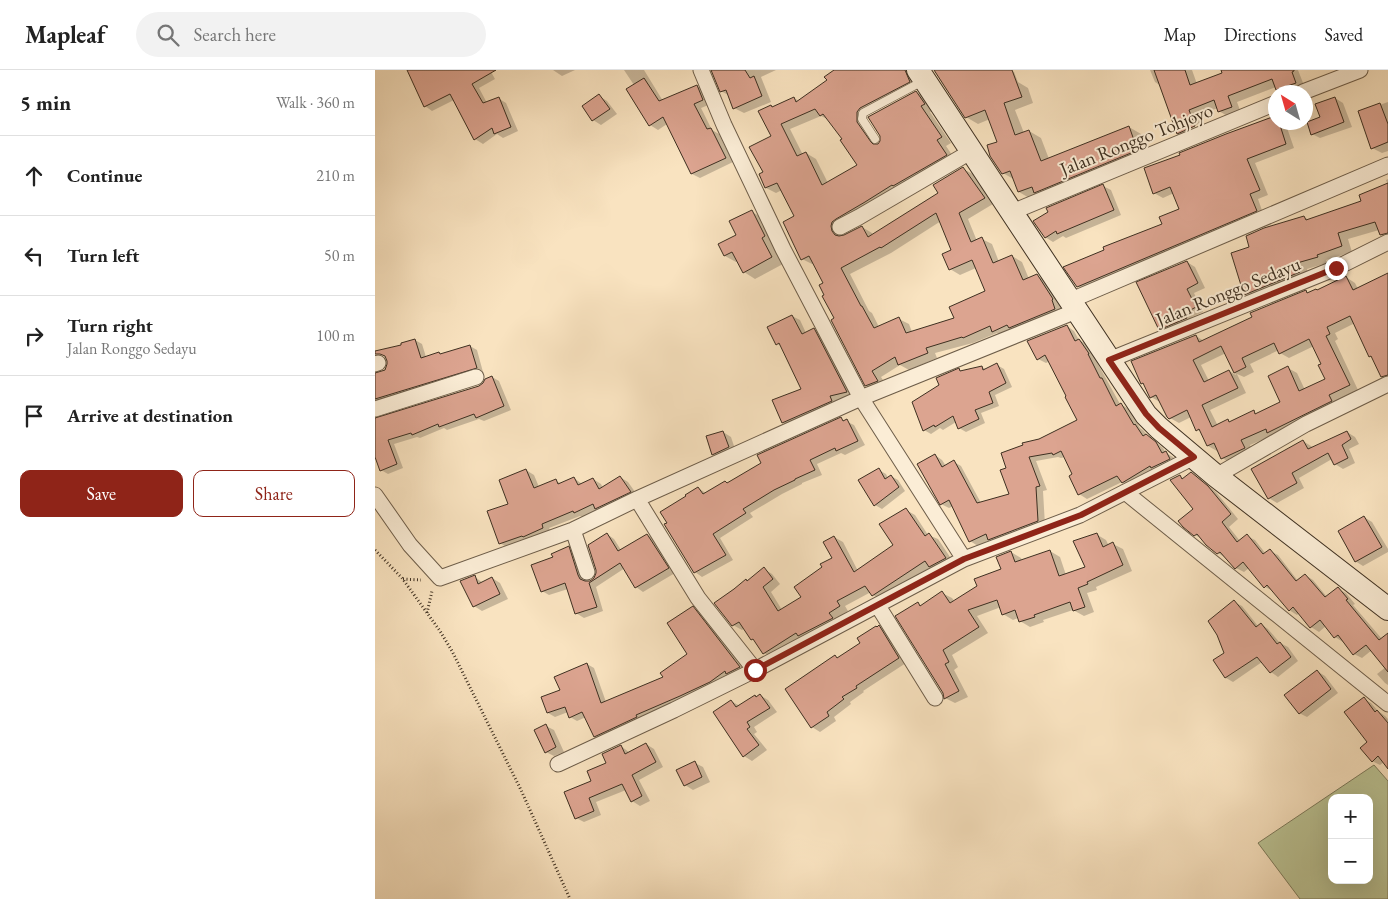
<!DOCTYPE html>
<html lang="en">
<head>
<meta charset="utf-8">
<style>
  :root { --surface:#fff; --page:#f2f2f2; --text:#222; --muted:#767676; --line:#e0e0e0; --accent:#8f2418 }
  body { margin:0; font-family:"EB Garamond",serif; background:var(--page); color:var(--text) }
  .controls { position:absolute; right:15px; bottom:15px; display:grid; overflow:hidden; border-radius:10px; box-shadow:0 5px 20px #0002 }
  .controls button { width:45px; height:45px; display:grid; place-items:center; padding:0; border:0; border-bottom:1px solid var(--line); background:var(--surface); color:var(--text); font:25px sans-serif }
  .compass { position:absolute; left:893px; top:15px; width:45px; height:45px; border-radius:50%; background:var(--surface); box-shadow:0 5px 20px #0002; rotate:323deg }
  .stop { position:absolute; width:15px; height:15px; margin:-11px; border:4px solid #8f2418; border-radius:50%; background:#fff }
  .stop.end { background:#8f2418; border-color:#fff; box-shadow:0 1px 5px #0008 }
  .list { margin:0; padding:0; list-style:none }
  h2 { display:flex; justify-content:space-between; align-items:center; height:65px; margin:0; padding:0 20px; font-size:21px }
  h2 small { font-size:16px; font-weight:400; color:var(--muted) }
  .list li { display:grid; grid-template-columns:32px 1fr auto; gap:15px; align-items:center; box-sizing:border-box; height:80px; padding:0 20px; border-top:1px solid var(--line) }
  .list b { display:block; font-size:19px; white-space:nowrap }
  .list p { margin:0; font-size:16px; white-space:nowrap; color:var(--muted) }
  .list em { font-size:16px; font-style:normal; color:var(--muted) }
  .actions { display:flex; gap:10px; padding:15px 20px }
  .actions a { flex:1; padding:11px 0; border:1px solid var(--accent); border-radius:10px; text-align:center; font-size:18px; color:var(--accent) }
  .actions .main { background:var(--accent); color:#fff }
  .icon { flex:none; width:28px; height:28px; fill:none; stroke:currentColor; stroke-width:2; stroke-linecap:round; stroke-linejoin:round }
  .map { position:relative; flex:none; width:1013px; height:829px; overflow:hidden }
  header { display:flex; align-items:center; gap:30px; box-sizing:border-box; height:70px; padding:0 25px; background:var(--surface); border-bottom:1px solid var(--line) }
  header strong { font-size:24px }
  nav { display:flex; gap:28px; margin-inline-start:auto; font-size:18px }
  .search { width:350px; height:45px; background:var(--page); display:flex; align-items:center; gap:12px; box-sizing:border-box; padding:0 18px; border-radius:28px; color:var(--muted); font-size:19px }
  main { display:flex }
  aside { flex:1; background:var(--surface) }
  .map>svg:first-child { display:block }
  .green { fill:#bbc495; stroke:#7c7a5b; fill-rule:evenodd }
  .shadow { fill:#0003; fill-rule:evenodd }
  .building { fill:#dca490; stroke:#3e3021; fill-rule:evenodd }
  .lines { fill:none; stroke-linecap:round; stroke-linejoin:round }
  .lane-casing { stroke:#6d5d49; stroke-width:9 }
  .street-casing { stroke:#6d5d49; stroke-width:17 }
  .secondary-casing { stroke:#3e3021; stroke-width:24 }
  .path { stroke:#3e3021; stroke-width:3; stroke-dasharray:1 2.5; stroke-linecap:butt }
  .lane { stroke:#fbedd6; stroke-width:8 }
  .street { stroke:#fbedd6; stroke-width:15 }
  .secondary { stroke:#fbedd6; stroke-width:22 }
  .route { stroke:#8f2418; stroke-width:6 }
  .labels { text-anchor:middle; stroke-width:4; stroke-linejoin:round; paint-order:stroke }
  .street-label { font-size:19px; fill:#3e3021; stroke:#fbedd6 }
</style>
</head>
<body>
<header>
<strong>Mapleaf</strong>
<div class="search"><svg class="icon" aria-label="search" viewBox="0 0 24 24"><circle cx="10" cy="10" r="6"/><path d="M15 15l6 6"/></svg>Search here</div>
<nav><a>Map</a><a>Directions</a><a>Saved</a></nav>
</header>
<main>
<aside>
<h2>5 min<small>Walk · 360 m</small></h2>
<ul class="list">
<li><svg class="icon" aria-label="ahead" viewBox="0 0 24 24"><path d="M12 20V5M6 11l6-6 6 6"/></svg><div><b>Continue</b></div><em>210 m</em></li>
<li><svg class="icon" aria-label="left" viewBox="0 0 24 24"><path d="M17 20v-9H6M10 6l-5 5 5 5"/></svg><div><b>Turn left</b></div><em>50 m</em></li>
<li><svg class="icon" aria-label="right" viewBox="0 0 24 24"><path d="M7 20v-9h11M14 6l5 5-5 5"/></svg><div><b>Turn right</b><p>Jalan Ronggo Sedayu</p></div><em>100 m</em></li>
<li><svg class="icon" aria-label="arrive" viewBox="0 0 24 24"><path d="M6 21V4h12l-3 4 3 4H6"/></svg><div><b>Arrive at destination</b></div></li>
</ul>
<div class="actions"><a class="main">Save</a><a>Share</a></div>
</aside>
<div class="map">
<svg width="1013" height="829" viewBox="0 0 1013 829">
  <rect width="100%" height="100%" fill="#f9e3c0"/>
  <filter id="stains"><feTurbulence type="fractalNoise" baseFrequency=".004" numOctaves="4"/><feColorMatrix values="0 0 0 0 .2 0 0 0 0 .09 0 0 0 0 .02 0 0 0 .5 -.17"/></filter>
  <radialGradient id="worn" r=".72"><stop offset=".6" stop-color="#630" stop-opacity="0"/><stop offset="1" stop-color="#630" stop-opacity=".3"/></radialGradient>
  <path class="green" d="M999,695L1013,711V829H925L883,773ZM957,728H994V810H957Z"/>
  <path class="shadow" d="M33,0H115L120,9L104,18L112,33L123,28L131,33L143,61L128,68L122,64L108,74L100,69L79,30L57,41L50,36Z
    M178,0H200L187,6Z
    M249,0H269L288,31L322,16L330,21L336,34L326,38L337,60L344,64L358,92L325,108L317,104L292,54L283,60L275,55L259,15Z
    M339,0H401L386,7L396,32L369,43L359,38L355,26L346,21Z
    M461,0H535L544,17L494,45L493,44L491,58L503,76L541,22L551,28L559,40L555,42L576,73L571,76L581,91L465,162L466,167L487,157L497,163L498,165L564,123L588,99L598,104L618,134L593,149L602,171L607,169L617,174L624,192L637,186L647,192L654,209L662,206L672,211L687,235L690,245L628,266L622,263L598,273L560,283L562,288L534,300L525,295L506,307L512,316L501,321L491,315L461,249L449,213L440,193L437,194L427,189L421,147L407,120L401,123L391,118L385,105L389,103L397,66L396,36L398,37L419,28L424,31L454,11ZM446,46L454,50L469,69L484,95L453,113L441,89L431,83L428,85L415,59ZM566,151L578,180L575,199L585,205L601,198L612,222L581,249L537,262L534,254L524,249L504,257L497,243L494,241L475,204L516,183Z
    M560,0H636L639,2L643,12L653,18L658,33L640,40L649,63L654,61L666,68L674,89L754,57L766,64L772,82L656,129L644,122L640,110L628,103L623,72L615,49L603,54L591,47Z
    M775,0H817L822,14L848,4L847,0H923L930,18L919,22H908L902,19L901,17L862,32L866,43L854,47L844,41L843,38L824,45L830,62L813,69L803,63L786,16L780,12ZM826,53L827,55L808,62V60Z
    M224,26L232,31L242,44L226,55L218,50Z
    M960,28L968,33L977,57L945,68L937,64Z
    M1013,32V81L1007,83L997,78L984,42Z
    M901,47V52H910L919,78L880,93L893,125L883,129L889,146L711,221L703,216L788,155L806,140L799,123L788,128L779,123L806,86L852,65Z
    M1013,109V168L1006,165L1004,160L973,169L977,182L951,190L952,193L932,199L935,208L881,230L870,224L876,178L929,147L934,150L988,132L1013,115L1011,110Z
    M728,116L736,120L746,145L691,168L688,166L678,172L670,167Z
    M377,142L388,148L400,173L397,174L408,194L380,209L369,202L363,191L361,192L350,186L345,175L363,166Z
    M812,192L820,197L830,218L819,223L828,242L817,247L820,253L793,263L785,259Z
    M1013,203V309L1006,305L998,288L995,286L980,253L960,263L963,269L960,271L983,320L962,330L965,336L875,375L878,383L856,393L847,388L843,380L842,381L833,376L827,362L822,360L816,347L804,353L795,348L785,332L776,327L771,315L767,313L821,266L829,271L931,222L934,224L942,221L971,207L980,213L983,219ZM939,276L947,295L951,310L930,320L922,303L913,298L907,332L882,344L879,342L856,353L853,351L843,356L835,340L871,323L862,304L869,307L879,302L875,294L904,280L905,283L914,288ZM851,283L861,305L854,301L834,311L826,295Z
    M417,246L425,250L431,263L439,259L446,264L479,326L462,331L464,335L415,357L408,352L427,319L408,277L402,274Z
    M692,256L699,261L704,270L712,274L745,334L754,339L765,358L768,360L772,365L779,370L788,378L791,383L798,387L802,393L755,417L747,412L712,429L704,424L699,405L690,387L686,388L683,387L661,391L672,420L668,421L670,455L622,474L615,470L603,476L595,471L579,436L574,438L566,434L560,385L567,390L571,396L579,392L586,396L606,433L635,425L633,398L665,370L703,351L675,291L671,293L663,289Z
    M40,270L47,274L51,287L64,283L67,285L95,276L102,280L108,302L5,333L0,337V304L7,303L14,295L28,276Z
    M622,295L629,299L637,317L620,325L624,336L606,343L610,353L591,362L584,358L581,352L568,360L565,358L556,364L549,360L566,315L584,300L588,302L607,297L612,300Z
    M117,307L124,311L136,340L109,351L104,349L72,360L69,358L45,368L42,367L19,374L28,398L13,404L6,400L0,385V349L104,317Z
    M466,349L479,355L490,375L470,385L466,383L442,394L447,405L427,413V414L407,424L375,443L378,447L345,468L358,490L327,507L320,502L323,418L331,423L353,414Z
    M348,362L356,367L361,382L346,389L338,384Z
    M972,362L980,367L984,374L974,379L980,393L968,399L960,394L957,389L924,408L929,418L902,433L894,428L928,371L936,376L938,378Z
    M151,400L159,405L164,417L181,411L187,414L199,408L207,414L218,409L226,414L228,418L245,407L253,412L263,426L229,443L223,439L207,447L205,446L174,458L176,462L133,478L125,473L135,434Z
    M504,400L511,404L513,408L516,406L523,410L530,421L507,439L500,435Z
    M816,403L824,408L841,422L863,449L854,457L865,471L872,466L880,470L891,484L895,481L903,485L923,511L930,505L938,510L952,527L963,519L971,523L980,534L978,535L1007,569L1012,565L1013,566V615L1010,613L1002,604L1011,597L997,580L987,588L979,584L969,571L968,572L960,567L951,556L944,562L936,557L924,543L922,545L914,540L898,521L890,517L874,498L869,502L861,498L851,488L843,483L828,469L820,465V439L805,406L809,409Z
    M531,440L540,445L553,465L563,469L579,493L563,501L556,497L506,530L498,525L496,522L470,536L473,541L462,549L397,588L389,583L381,571L377,569L370,558L367,560L358,555L373,512L389,499L397,504L405,514L396,522L407,540L428,527L459,488V467L468,472L483,501L520,476Z
    M989,447L997,452L1013,479V482L988,496L980,491Z
    M232,464L239,469L246,480L272,465L280,469L300,503L268,522L261,517L250,498L221,517L228,541L209,548L201,543L193,519L174,525L167,521L179,488L193,478L201,482L212,512L220,509L223,504Z
    M721,464L731,470L734,476L738,474L748,479L757,501L721,517L722,520L712,523L719,542L709,546L698,540L668,550L669,552L655,557L645,551L643,548L638,550L628,544L626,537L602,546L613,563L577,585L583,597L579,600L593,627L580,633L570,628L543,534L546,536L567,523L577,528L580,532L627,500L636,482L646,488L647,491L675,481L685,487L691,505L712,497Z
    M100,507L108,513L117,508L125,513L133,529L107,541L99,536L87,511Z
    M859,532L867,536L883,556L886,554L893,559L905,573L913,577L923,591L903,607L896,602L887,592L858,612L851,608L839,590L850,583Z
    M318,538L325,542L371,601L227,670L220,666L211,647L202,651L195,647L193,642L180,647L173,643L187,621L181,607L212,594L219,598L231,632L290,607L314,584Z
    M504,557L512,561L531,593L488,621L489,622L475,632L476,634L459,647L461,651L445,662L437,657L460,587L463,589L487,573Z
    M942,601L950,606L963,623L932,647L924,643Z
    M385,625L393,630L402,642L379,657L382,662L379,664L392,680L377,691L369,686L356,631L365,636L380,626L382,628Z
    M989,629L996,633L1003,641L1010,646L1013,649V697L1009,692L1005,695L997,691L994,673Z
    M171,656L179,660L189,682L179,686L171,682Z
    M271,674L279,679L288,697L264,710L275,731L265,736L257,731L251,720L221,732L226,745L209,752L201,748L218,711L246,676L255,683Z
    M320,693L328,697L335,712L318,720L310,715Z"/>
  <path class="building" d="M32,0H121L97,14L108,33L124,27L136,57L119,64L117,58L99,70L75,24L49,37Z
    M336,0H370L375,8L379,6L387,26L358,39L351,20L345,22Z
    M459,0H530L535,12L485,38L482,42V52L496,72L498,74H503L505,71V66L493,47L541,21L550,34L546,36L567,67L562,70L572,85L518,116L517,115L490,132L461,149L457,152L456,156L457,161L460,165L464,166L469,165L487,156L493,167L563,123L558,115L588,97L610,128L584,143L596,172L607,167L618,193L637,185L648,210L662,204L678,229L677,230L680,239L634,258L632,255L617,262L615,256L588,268L587,267L551,278L553,283L523,295L520,287L497,301L503,311L490,316L456,250L459,248L447,226L449,225L444,215L448,213L434,186L426,190L408,152L419,146L402,113L390,118L384,104L388,102L374,77L396,66L383,41L396,35L397,37L419,27L421,32L452,10L449,7ZM440,39L445,46L448,44L467,69L465,70L482,95L447,115L431,82L422,86L406,54ZM561,143L576,180L567,184L574,200L597,190L610,221L574,237L579,248L531,263L524,247L499,258L487,236H486L466,198L505,177L506,178Z
    M559,0H637L647,27L629,33L640,65L654,60L666,91L754,56L761,76L755,78L756,83L664,121L659,123L657,117L643,122L635,101L627,104L615,86L612,75L622,72L610,40L590,48Z
    M779,0H810L815,15L847,3L846,0H919V1L917,2L921,13L901,20L897,9L853,26L857,37L843,42L839,30L814,40L820,56L802,64Z
    M269,8L284,31L322,15L328,30L319,34L332,59L336,58L351,88L316,104L288,47L274,56L251,19Z
    M224,24L235,39L217,51L207,36Z
    M960,27L969,52L936,65L932,52L945,47L940,34Z
    M1005,33L1013,54V72L996,79L983,41Z
    M900,46V52H904L911,74L872,89L885,120L875,124L882,141L702,217L688,197L729,180L728,177L787,154L784,147L804,139L795,117L778,124L769,98L805,85L804,83L851,64Z
    M1013,113V163L1005,165L1000,152L963,163L967,176L942,185L943,187L922,193L925,202L869,225L856,183L874,177L871,166L889,158L929,146L931,150L986,131L984,125Z
    M728,114L739,140L682,164L681,161L670,168L658,151L673,142L671,138Z
    M377,140L390,166L387,168L397,187L368,203L357,182L349,186L343,174L361,165L354,151Z
    M812,191L823,213L812,219L821,237L810,243L812,248L784,260L761,212Z
    M1013,203V305L1006,307L996,286L994,287L975,246L952,257L955,264L951,266L975,315L954,325L957,331L892,363L891,359L866,370L870,378L846,389L839,373L832,376L824,359L821,361L812,340L794,349L792,347L781,325L775,328L768,313L766,314L756,291L821,265L824,272L877,247L875,243L931,220L932,223L941,219L942,220L971,206L978,220ZM934,269L946,294L943,295L950,309L924,321L913,296L893,306L905,332L880,344L879,340L854,352L853,349L837,357L827,335L863,318L854,300L829,312L818,290L846,276L859,303L871,297L867,288L899,273L904,284Z
    M417,245L427,264L439,258L472,322L455,326L457,331L407,353L397,330L426,319L404,273L401,275L392,257Z
    M692,255L700,271L704,269L713,282L714,284H713L725,308H727L741,336L746,333L759,355L760,354L768,366L771,364L781,372L787,383L791,381L795,389L776,398L775,396L747,413L742,406L703,425L694,406L697,404L686,381L678,385L677,383L654,387L665,416L661,417L663,451L613,470L611,464L594,472L574,430L565,435L542,394L560,384L567,397L579,390L602,433L634,424L625,400L631,398L626,383L648,375L647,373L664,369L702,350L690,327L691,326L670,285L662,290L652,271Z
    M40,269L46,288L64,282L65,284L95,275L102,298L0,329V303L10,300L12,294V291L10,286L5,284H0V281L26,275V273Z
    M622,293L631,313L614,322L618,333L600,340L604,349L583,359L578,346L560,357L559,355L548,361L537,332L564,315L561,308L584,298L585,301L607,296L608,300Z
    M117,306L129,336L101,348L99,344L64,357L63,354L37,365L36,363L13,370L22,394L5,401L0,387V348L104,316L108,313L110,309Z
    M466,347L468,351L472,349L483,371L461,381L460,378L435,390L440,400L420,409V410L399,420L368,439L371,443L338,464L351,485L319,503L289,454L292,453L285,442L311,426L310,425L323,417L328,424L350,411L352,413L386,393L382,385Z
    M348,361L354,377L337,385L331,366Z
    M972,361L976,369L967,375L973,388L959,395L953,383L917,403L922,413L893,429L876,399L928,370L933,379Z
    M504,398L510,409L516,405L524,417L499,436L483,410Z
    M151,399L159,418L181,409L183,414L199,407L203,415L218,408L224,419L245,406L256,422L220,439L218,434L199,443L198,441L167,454L168,458L148,467L147,466L124,474L112,441L133,434L124,410Z
    M816,402L833,416L856,444L847,452L862,472L872,464L888,484L895,479L921,511L930,504L950,527L963,517L973,529L971,530L1004,570L1013,563V602L991,575L978,585L963,565L959,568L945,550L935,558L918,537L914,541L892,515L889,518L868,492L860,499L845,482L842,484L831,475L822,464L819,466L808,457L803,451L818,439L795,410L805,405L807,409Z
    M531,438L550,466L554,463L571,488L554,497L550,491L497,526L490,516L462,531L465,536L454,543L458,548L423,566L421,563L388,584L378,569L376,570L364,552L357,556L339,533L359,519L371,509L372,511L389,497L398,509L388,517L403,541L426,527L419,517L447,497L445,494L457,488L448,472L459,466L479,502L518,475L504,454Z
    M989,446L1007,477L980,492L963,461Z
    M232,463L243,481L272,464L294,498L260,518L245,493L214,513L222,537L200,544L190,513L166,522L156,495L178,487L176,484L194,476L203,505L205,509L210,511H215L219,508L221,503V500L213,475Z
    M722,463L728,477L738,472L748,495L712,512L713,514L703,518L710,537L698,541L695,532L659,545L660,547L644,552L640,540L627,545L622,530L593,540L604,557L568,580L574,592L570,594L584,621L569,629L568,623L520,546L543,532L545,536L567,521L575,533L602,516L599,509L626,499L621,487L636,481L640,492L675,480L684,506L710,497L698,471Z
    M100,505L103,514L117,507L125,524L98,537L85,511Z
    M859,530L881,557L886,553L902,574L905,572L916,587L895,603L882,587L850,608L838,590L849,583L842,565L833,551Z
    M318,536L365,597L351,604L350,601L335,612L305,626L261,645L262,647L219,667L207,642L194,648L190,637L172,643L166,627L185,620L179,607L212,593L226,633L288,607L285,603L312,584L292,553Z
    M504,555L524,588L481,616L482,618L467,627L469,629L452,642L454,646L436,658L410,619L460,585L462,588L485,573L482,568L501,556L502,557Z
    M942,600L956,619L924,644L909,625Z
    M385,624L395,638L372,652L375,657L372,659L384,675L368,687L338,642L356,630L361,637L380,625L381,627Z
    M989,627L1000,642L1002,640L1013,653V699L1003,686L997,692L985,678L992,672L969,642Z
    M171,654L181,677L170,683L159,660Z
    M271,673L281,692L257,705L267,726L256,732L247,714L214,728L219,741L200,749L189,722L216,711L212,701L231,693L227,684L246,675L250,684Z
    M320,691L327,707L309,716L301,700Z"/>
  <g class="lines">
    <g class="lane-casing">
      <path id="lane" d="M500,69L487,49L488,43L548,11"/>
    </g>
    <g class="street-casing">
      <path id="street" d="M326,0L349,55L408,179L486,328L589,489
        M928,22L985,0
        M637,142L901,33
        M465,157L484,147L597,81
        M694,231L1013,95
        M734,290L961,198L1013,172
        M0,294L3,293
        M0,339L101,307
        M841,406L931,354L1013,314
        M750,422L1013,634
        M0,425L35,475L65,508L198,460L262,429L486,328L701,241
        M262,429L323,528L380,600
        M198,460L212,502
        M503,536L560,628
        M183,694L299,640L380,600L589,489L705,445L819,387"/>
    </g>
    <g class="secondary-casing">
      <path id="secondary" d="M543,0C619,115 694,230 771,345L784,358L841,406L1013,539"/>
    </g>
    <path class="path" d="M0,480L27,508L65,561L77,581L146,720L195,829
      M28,509L46,510
      M52,543L57,521"/>
    <use href="#lane" class="lane"/>
    <use href="#street" class="street"/>
    <use href="#secondary" class="secondary"/>
  </g>
  <g class="lines">
    <path class="route" d="M380,600L589,489L706,445L819,387L784,358L771,344L734,290L961,198"/>
  </g>
  <g class="labels">
    <g class="street-label">
      <text transform="translate(761 69) rotate(-22)" y="7">Jalan Ronggo Tohjoyo</text>
      <text transform="translate(853 221) rotate(-22)" y="7">Jalan Ronggo Sedayu</text>
    </g>
  </g>
  <rect width="100%" height="100%" filter="url(#stains)"/>
  <rect width="100%" height="100%" fill="url(#worn)"/>
</svg>
<div class="controls">
<button>+</button>
<button>−</button>
</div>
<svg class="compass" viewBox="-18 -18 36 36"><path d="M0-13l5 13h-10z" fill="#e53935"/><path d="M0 13l5-13h-10z" fill="#767676"/></svg>
<div class="stop" style="left:380px;top:600px"></div>
<div class="stop end" style="left:961px;top:198px"></div>
</div>
</main>
</body>
</html>
